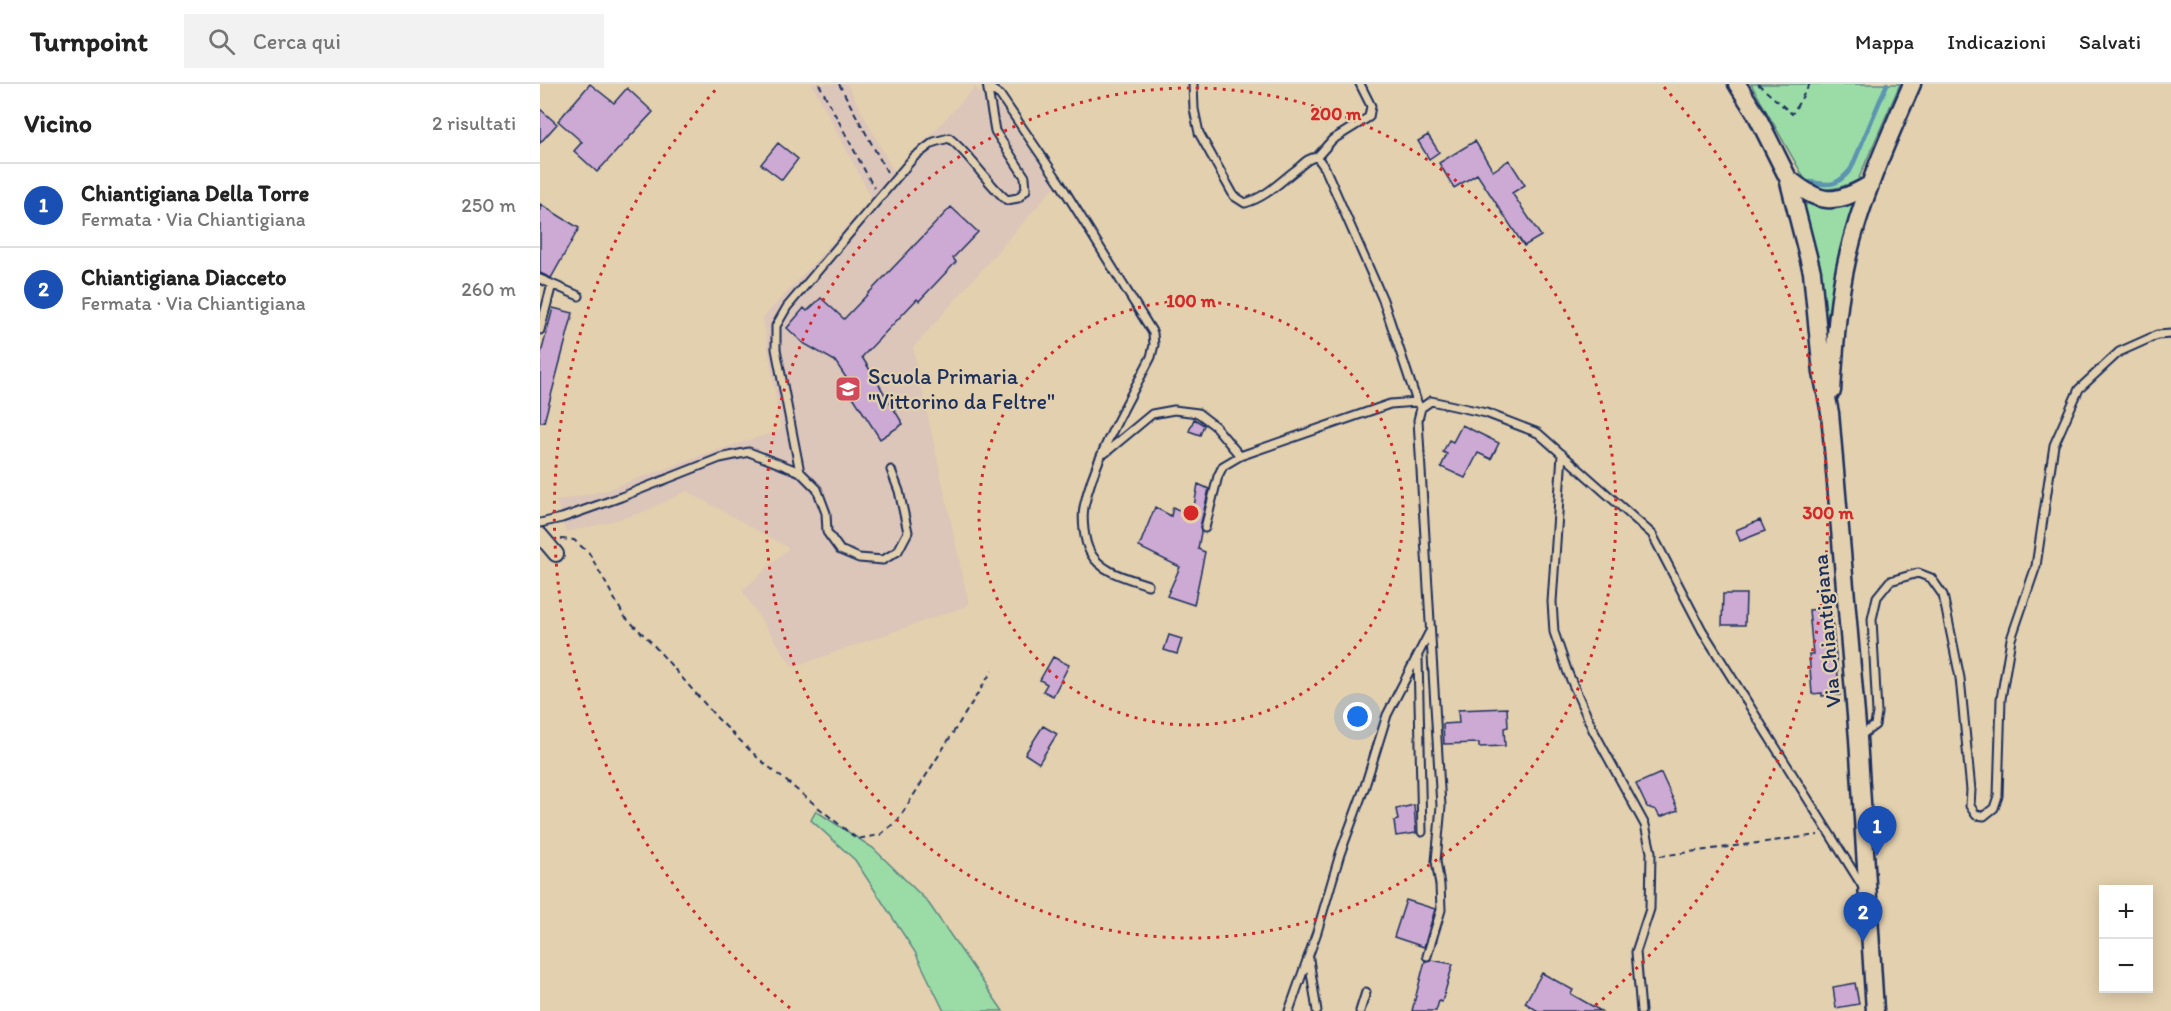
<!DOCTYPE html>
<html lang="it">
<head>
<meta charset="utf-8">
<style>
  :root { --surface:#fff; --page:#f2f2f2; --text:#222; --muted:#767676; --line:#e0e0e0; --accent:#d1495b }
  body { margin:0; font-family:Itim,sans-serif; background:var(--page); color:var(--text) }
  .controls { position:absolute; right:18px; bottom:18px; display:grid; overflow:hidden; border-radius:0px; box-shadow:0 3px 15px #0003 }
  .controls button { width:54px; height:54px; display:grid; place-items:center; padding:0; border:0; border-bottom:2px solid var(--line); background:var(--surface); color:var(--text); font:30px sans-serif }
  .you { position:absolute; left:818px; top:633px; width:21px; height:21px; margin:-15px; border:4px solid #fff; border-radius:50%; background:#1a73e8; box-shadow:0 0 0 9px #1a73e833 }
  .badge { display:grid; place-items:center; width:39px; height:39px; border-radius:50%; background:var(--accent); color:#fff; font-size:20px; font-weight:700 }
  .pin { position:absolute; translate:-50% -50px; filter:drop-shadow(0 2px 3px #0008) }
  .pin::after { content:''; position:absolute; top:32px; width:21px; height:18px; background:inherit; clip-path:polygon(0 0,100% 0,50% 100%) }
  .list { margin:0; padding:0; list-style:none }
  h2 { display:flex; justify-content:space-between; align-items:center; height:78px; margin:0; padding:0 24px; font-size:26px }
  h2 small { font-size:20px; font-weight:400; color:var(--muted) }
  .list li { display:grid; grid-template-columns:39px 1fr auto; gap:18px; align-items:center; box-sizing:border-box; height:84px; padding:0 24px; border-top:2px solid var(--line) }
  .list b { display:block; font-size:22px; white-space:nowrap }
  .list p { margin:0; font-size:20px; white-space:nowrap; color:var(--muted) }
  .list em { font-size:20px; font-style:normal; color:var(--muted) }
  .icon { flex:none; width:33px; height:33px; fill:none; stroke:currentColor; stroke-width:2; stroke-linecap:round; stroke-linejoin:round }
  .map { position:relative; flex:none; width:1631px; height:927px; overflow:hidden }
  header { display:flex; align-items:center; gap:36px; box-sizing:border-box; height:84px; padding:0 30px; background:var(--surface); border-bottom:2px solid var(--line) }
  header strong { font-size:28px }
  nav { display:flex; gap:33px; margin-inline-start:auto; font-size:21px }
  .search { width:420px; height:54px; background:var(--page); display:flex; align-items:center; gap:15px; box-sizing:border-box; padding:0 21px; border-radius:0px; color:var(--muted); font-size:22px }
  main { display:flex }
  aside { flex:1; background:var(--surface) }
  .map>svg:first-child { display:block }
  .built { fill:#dcc5b9 }
  .green { fill:#9bdca6; stroke:#5b8682; stroke-width:1.5 }
  .lines { fill:none; stroke-linecap:round; stroke-linejoin:round }
  .stream { stroke:#5d94b0; stroke-width:4.5 }
  .building { fill:#cdaad4; stroke:#1b2f5e; stroke-width:1.5 }
  .service-casing { stroke:#1b2f5e; stroke-width:11 }
  .minor-casing { stroke:#1b2f5e; stroke-width:18 }
  .tertiary-casing { stroke:#1b2f5e; stroke-width:21 }
  .path { stroke:#1b2f5e; stroke-width:2; stroke-dasharray:6 4.5; stroke-linecap:butt }
  .service { stroke:#e3d0ae; stroke-width:7 }
  .minor { stroke:#e3d0ae; stroke-width:14 }
  .tertiary { stroke:#e3d0ae; stroke-width:16 }
  .ring { fill:none; stroke:#d62828; stroke-width:3; stroke-dasharray:3 6 }
  .labels { text-anchor:middle; stroke-width:4.5; stroke-linejoin:round; paint-order:stroke }
  .poi-label { font-size:22px; fill:#1b2f5e; stroke:#e3d0ae; text-anchor:start }
  .street-label { font-size:22px; fill:#1b2f5e; stroke:#e3d0ae }
  .centre { fill:#d62828; stroke:#e3d0ae; stroke-width:3 }
  .ring-label { font-size:18px; text-anchor:middle; font-weight:bold; fill:#d62828; stroke:#e3d0ae; stroke-width:4.5; stroke-linejoin:round; paint-order:stroke }
</style>
</head>
<body>
<header>
<strong>Turnpoint</strong>
<div class="search"><svg class="icon" aria-label="search" viewBox="0 0 24 24"><circle cx="10" cy="10" r="6"/><path d="M15 15l6 6"/></svg>Cerca qui</div>
<nav><a>Mappa</a><a>Indicazioni</a><a>Salvati</a></nav>
</header>
<main>
<aside>
<h2>Vicino<small>2 risultati</small></h2>
<ul class="list">
<li><span class="badge" style="background:#1a4fb4">1</span><div><b>Chiantigiana Della Torre</b><p>Fermata · Via Chiantigiana</p></div><em>250 m</em></li>
<li><span class="badge" style="background:#1a4fb4">2</span><div><b>Chiantigiana Diacceto</b><p>Fermata · Via Chiantigiana</p></div><em>260 m</em></li>
</ul>
</aside>
<div class="map">
<svg width="1631" height="927" viewBox="0 0 1631 927">
  <rect width="100%" height="100%" fill="#e3d0ae"/>
  <filter id="ink" filterUnits="userSpaceOnUse"><feTurbulence type="fractalNoise" baseFrequency=".0167" numOctaves="2"/><feDisplacementMap in="SourceGraphic" scale="12" xChannelSelector="R" yChannelSelector="G"/><feConvolveMatrix kernelMatrix="1 2 1 2 8 2 1 2 1" color-interpolation-filters="sRGB"/></filter>
  <g filter="url(#ink)">
    <path class="built" d="M272,0H307L355,90L435,3L449,19L459,20L515,102L373,264L429,521L253,583L202,507L249,464L147,407L103,428L62,440L26,448L16,417L67,406L165,370L241,346L223,234L332,115Z"/>
    <path class="green" d="M1211,0H1360L1318,96C1302,104 1282,111 1267,99Z
      M1316,115L1304,149L1287,237H1283L1263,124L1268,119C1287,124 1298,121 1316,115Z
      M276,727L333,764L387,817L463,927H404L375,868L315,776L271,736Z"/>
    <g class="lines">
      <path class="stream" d="M1270,98C1291,102 1297,102 1311,85L1347,0"/>
    </g>
    <path class="building" d="M50,0L74,19L87,4L113,28L57,88L34,67L42,58L18,37Z
      M0,25L17,40L0,59Z
      M888,51L899,68L889,75L878,57Z
      M935,57L953,87L969,76L985,101L972,109L1001,152L984,162L937,90L914,104L899,79Z
      M238,59L258,75L242,96L221,80Z
      M0,120L39,144L11,194L0,189Z
      M411,123L438,148L413,174L416,178L379,217L377,215L322,273L363,340L340,355L303,297L307,295L295,277L263,259L247,244L264,224L267,227L281,214L304,235Z
      M13,224L33,229L4,338H0V273Z
      M654,335L664,341L660,351L649,347Z
      M922,341L959,359L951,375L938,369L925,394L901,383L907,370L903,368L909,356L913,358Z
      M658,400L669,405L660,443L661,448L658,465L665,468L654,521L627,512L640,483L599,463L615,423L631,432L633,423L652,433Z
      M1220,436L1225,447L1200,457L1196,446Z
      M1183,510H1206L1205,541H1182Z
      M1291,524L1300,611L1282,612V609L1272,610L1269,570H1273L1269,526Z
      M629,551L642,555L637,570L624,566Z
      M513,573L529,581L513,612L503,607L507,600L500,596Z
      M967,624L968,643L964,644L965,662L939,663V659L904,660L903,640L919,639L918,626Z
      M503,642L517,650L499,679L485,670Z
      M1121,689L1138,726L1120,733L1116,726L1107,723L1096,700Z
      M874,721L876,749L856,752L854,737L858,736L856,725Z
      M866,816L895,825L884,863L854,853Z
      M891,876L913,880L902,918L899,917L896,927H872L885,877Z
      M1002,889L1033,906L1031,910L1061,927H998L985,919Z
      M1315,899L1319,920L1296,924L1293,903Z"/>
    <g class="lines">
      <g class="service-casing">
        <path id="service" d="M653,0L654,25L659,49L694,112L705,119C724,114 738,100 753,88C762,82 766,74 777,73L785,84L843,216L877,318
          M448,3L460,11L520,99L613,249L614,261L611,273C588,318 554,374 544,423C542,435 544,457 550,468C561,489 588,494 608,501
          M777,73L792,56L829,33L831,22L820,0
          M0,195L39,212
          M0,246L12,200
          M565,369L612,330L634,326L658,329L675,342L700,372
          M1022,370L1012,518L1014,548L1028,589L1053,646L1105,741L1111,768L1110,825L1096,868L1101,927
          M260,388L236,265V242L247,223L374,73L394,58L409,54C432,72 445,98 467,116L478,114L486,106L485,93L455,47L447,0
          M0,439L22,434L81,413L180,374L209,368L260,388L277,405L286,429L287,448L300,466L319,474L343,476L358,467L368,448L359,407L351,386
          M665,444L678,392L683,382L700,372L850,320L877,318L878,320
          M878,574L882,748
          M1320,652L1335,641L1337,629L1332,535L1337,513L1350,497L1378,489L1391,494L1403,511L1420,594L1431,706L1430,722L1436,731L1444,732L1454,724L1458,712L1461,615L1471,555L1496,482L1514,361L1539,305L1579,268L1617,251L1631,250
          M887,872L901,826L900,801L896,777L901,722L878,336L881,324L891,317L946,329L998,349L1112,450L1162,546L1323,803
          M769,875L777,927
          M749,927L777,848L800,770L825,702L847,631L889,549
          M820,927L826,908"/>
      </g>
      <g class="minor-casing">
        <path id="minor" d="M0,451L16,470"/>
      </g>
      <g class="tertiary-casing">
        <path id="tertiary" d="M1197,0L1216,30L1248,94L1272,188L1282,289L1290,329L1318,654L1335,927
          M1248,94C1279,120 1294,122 1329,101
          M1292,307C1295,263 1297,219 1307,176C1321,115 1347,57 1372,0"/>
      </g>
      <path class="path" d="M279,0L334,104
        M299,0L347,88
        M1218,0L1252,30L1270,0
        M21,455L34,456L49,469L84,532L110,557L178,635L218,674L317,755L340,751L358,736L452,587
        M1120,772L1278,751"/>
      <use href="#service" class="service"/>
      <use href="#minor" class="minor"/>
      <use href="#tertiary" class="tertiary"/>
    </g>
  </g>
  <g class="ring">
    <circle cx="651" cy="429" r="212"/>
    <circle cx="651" cy="429" r="425"/>
    <path d="M250 924A637 637 0 0 1 178 3M1124 3A637 637 0 0 1 1052 924"/>
  </g>
  <defs>
    <g id="school-square" transform="scale(1.35)"><rect x="-9" y="-9" width="18" height="18" rx="4" fill="#d1495b" stroke="#e3d0ae"/><path d="M0-5L7-2L0 1L-7-2ZM-4 1L0 2.5L4 1V4Q0 6-4 4Z" fill="#fff"/></g>
  </defs>
  <g fill-rule="evenodd">
    <use href="#school-square" x="308" y="305"/>
  </g>
  <g class="labels">
    <g class="poi-label">
      <text x="328" y="300">Scuola Primaria<tspan x="328" dy="25">"Vittorino da Feltre"</tspan></text>
    </g>
    <g class="street-label">
      <text transform="translate(1286 547) rotate(-95)" y="8">Via Chiantigiana</text>
    </g>
  </g>
  <circle cx="651" cy="429" r="9" class="centre"/>
  <g class="ring-label">
    <text x="796" y="36">200 m</text>
    <text x="651" y="223">100 m</text>
    <text x="1288" y="435">300 m</text>
  </g>
</svg>
<div class="controls">
<button>+</button>
<button>−</button>
</div>
<div class="you"></div>
<div class="pin badge" style="left:1337px;top:772px;background:#1a4fb4">1</div>
<div class="pin badge" style="left:1323px;top:858px;background:#1a4fb4">2</div>
</div>
</main>
</body>
</html>
